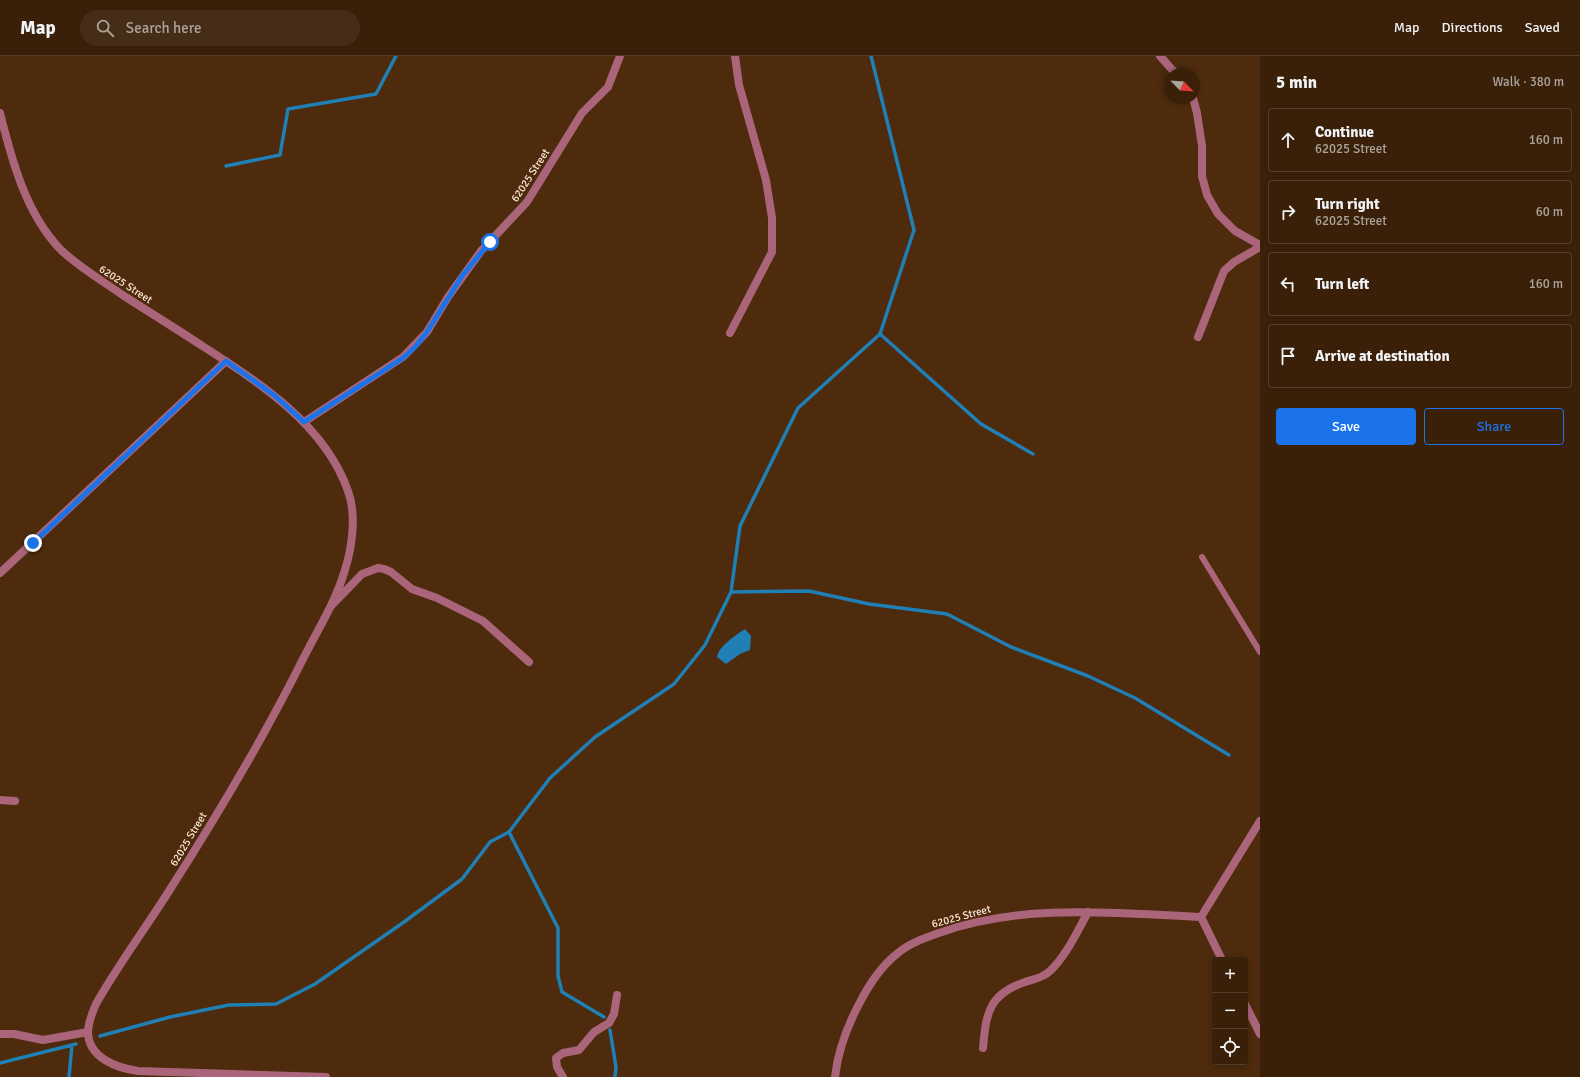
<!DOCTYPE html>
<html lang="en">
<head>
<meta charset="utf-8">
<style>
  :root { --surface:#3a2009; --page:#452d17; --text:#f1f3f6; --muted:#aba39c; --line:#543e2a; --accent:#1a73e8 }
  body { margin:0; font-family:Signika,sans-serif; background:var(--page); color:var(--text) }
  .controls { position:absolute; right:12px; bottom:12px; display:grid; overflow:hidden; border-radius:4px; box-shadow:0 2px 6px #0003 }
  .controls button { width:36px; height:36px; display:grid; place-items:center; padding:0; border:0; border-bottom:1px solid var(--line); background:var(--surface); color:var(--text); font:20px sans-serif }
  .compass { position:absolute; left:1164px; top:12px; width:36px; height:36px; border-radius:50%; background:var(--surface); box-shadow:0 2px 6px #0003; rotate:115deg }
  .stop { position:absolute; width:12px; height:12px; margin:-9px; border:3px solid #1a73e8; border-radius:50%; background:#fff }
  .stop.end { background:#1a73e8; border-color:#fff; box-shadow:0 1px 4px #0008 }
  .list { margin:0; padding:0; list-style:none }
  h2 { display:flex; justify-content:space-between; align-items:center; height:52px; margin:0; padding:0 16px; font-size:17px }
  h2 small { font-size:13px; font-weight:400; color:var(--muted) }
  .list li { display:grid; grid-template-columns:26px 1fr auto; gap:12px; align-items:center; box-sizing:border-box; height:64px; margin:0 8px 8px; padding:0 8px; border:1px solid var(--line); border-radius:4px }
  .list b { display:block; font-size:15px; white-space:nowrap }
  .list p { margin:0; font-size:13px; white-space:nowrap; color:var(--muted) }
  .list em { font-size:13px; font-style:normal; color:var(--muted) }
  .actions { display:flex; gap:8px; padding:12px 16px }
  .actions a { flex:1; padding:9px 0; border:1px solid var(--accent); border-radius:4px; text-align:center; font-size:14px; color:var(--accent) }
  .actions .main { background:var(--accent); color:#fff }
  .icon { flex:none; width:22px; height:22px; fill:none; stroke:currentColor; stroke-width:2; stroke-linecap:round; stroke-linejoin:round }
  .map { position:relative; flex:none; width:1260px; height:1021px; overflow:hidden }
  header { display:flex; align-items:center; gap:24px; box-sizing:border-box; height:56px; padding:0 20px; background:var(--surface); border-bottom:1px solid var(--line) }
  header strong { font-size:19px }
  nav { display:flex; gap:22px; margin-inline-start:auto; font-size:14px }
  .search { width:280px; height:36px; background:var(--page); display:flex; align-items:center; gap:10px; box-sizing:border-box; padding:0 14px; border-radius:22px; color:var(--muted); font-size:15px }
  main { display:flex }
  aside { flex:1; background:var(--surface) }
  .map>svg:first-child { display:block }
  .water { fill:#207fb5 }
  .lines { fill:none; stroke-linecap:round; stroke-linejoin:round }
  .stream { stroke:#207fb5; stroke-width:3.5 }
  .service { stroke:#ab657b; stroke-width:6 }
  .minor { stroke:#ab657b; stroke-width:8 }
  .tertiary { stroke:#ab657b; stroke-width:8 }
  .route { stroke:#1a73e8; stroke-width:5 }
  .labels { text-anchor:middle; stroke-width:3; stroke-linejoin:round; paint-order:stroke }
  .street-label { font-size:11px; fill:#fce6d6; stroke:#4d2b0c }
</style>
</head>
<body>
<header>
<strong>Map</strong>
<div class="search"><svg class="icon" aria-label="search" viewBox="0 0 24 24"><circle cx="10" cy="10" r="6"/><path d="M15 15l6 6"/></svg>Search here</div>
<nav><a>Map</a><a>Directions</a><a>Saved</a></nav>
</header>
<main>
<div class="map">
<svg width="1260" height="1021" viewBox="0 0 1260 1021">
  <rect width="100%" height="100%" fill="#4d2b0c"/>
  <path class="water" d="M745,573L751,580L750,594L740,598L726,608L717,601C719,590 736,579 745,573Z"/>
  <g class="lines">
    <path class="stream" d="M226,110L280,99L288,53L376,38L396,0
      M880,278L981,368L1033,398
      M731,536L809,535L869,548L947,558L1011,591L1088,620L1135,642L1229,699
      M509,776L558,872V920L562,936L604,961
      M610,974L616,1011L615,1021
      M100,980L170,961L229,949L276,948L315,928L404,866L462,823L490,786L509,776L550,722L595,681L674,628L705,589L731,536L740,470L798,352L880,278L914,174L871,0
      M0,1007L76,988
      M69,1021L72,989"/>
    <path class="service" d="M1202,501L1260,596"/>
    <path class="minor" d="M1160,0L1176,18
      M1193,42L1197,57L1202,90V120L1207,139L1218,158L1235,175L1260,189
      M730,277L772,196V162L766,124L739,29L735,0
      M1198,281L1224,215L1234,206L1260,191
      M304,366L403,301L427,276L448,241L481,195L527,146L582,57L608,31L620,0
      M0,517L226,305
      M331,550L362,518L378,512L384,513L391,516L412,533L437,542L483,565L529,606
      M0,744L15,745
      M1201,861L1260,765
      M0,978H14L43,984L88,976
      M983,992C986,957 989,938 1025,926C1034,923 1043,922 1050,915C1066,900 1077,876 1088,856
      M563,1021L557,1011L556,1002L563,997L579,994L594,976L609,967L614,958L617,939"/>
    <path class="tertiary" d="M0,57C12,105 26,158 61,194C80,212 103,225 124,240C151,257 178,274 204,291C260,327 325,369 348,435C357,459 352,493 344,517C335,547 317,575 303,603C263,683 217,760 169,835C145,873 118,909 96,948C92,957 88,967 88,977C89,1002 117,1012 138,1015L326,1021
      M1245,948L1260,978
      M835,1021C838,994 846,973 858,950C868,930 881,910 898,897C910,887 925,882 939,877C1022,847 1114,857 1201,861L1222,904"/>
  </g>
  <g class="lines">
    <path class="route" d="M33,487L226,305L274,339L304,366L403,302L415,291L427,276L462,220L490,186"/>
  </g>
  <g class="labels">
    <g class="street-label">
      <text transform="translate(530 119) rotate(-57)" y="4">62025 Street</text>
      <text transform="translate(126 228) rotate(33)" y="4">62025 Street</text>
      <text transform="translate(188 783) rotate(-59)" y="4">62025 Street</text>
      <text transform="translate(961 860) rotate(-15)" y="4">62025 Street</text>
    </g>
  </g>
</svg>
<div class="controls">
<button>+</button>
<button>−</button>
<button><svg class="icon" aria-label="locate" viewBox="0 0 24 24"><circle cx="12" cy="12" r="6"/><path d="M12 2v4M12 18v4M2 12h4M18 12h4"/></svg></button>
</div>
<svg class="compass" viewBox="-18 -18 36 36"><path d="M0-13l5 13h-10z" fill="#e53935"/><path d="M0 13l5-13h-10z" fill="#aba39c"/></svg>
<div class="stop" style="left:490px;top:186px"></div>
<div class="stop end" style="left:33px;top:487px"></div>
</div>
<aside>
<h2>5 min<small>Walk · 380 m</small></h2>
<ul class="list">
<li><svg class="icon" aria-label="ahead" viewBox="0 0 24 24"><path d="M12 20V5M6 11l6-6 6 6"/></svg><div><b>Continue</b><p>62025 Street</p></div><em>160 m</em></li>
<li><svg class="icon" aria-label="right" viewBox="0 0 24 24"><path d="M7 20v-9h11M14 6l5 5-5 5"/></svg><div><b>Turn right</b><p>62025 Street</p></div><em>60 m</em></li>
<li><svg class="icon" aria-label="left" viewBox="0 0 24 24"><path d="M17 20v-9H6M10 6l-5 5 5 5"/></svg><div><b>Turn left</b></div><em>160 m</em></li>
<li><svg class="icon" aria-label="arrive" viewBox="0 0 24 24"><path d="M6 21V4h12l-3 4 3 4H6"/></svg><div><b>Arrive at destination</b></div></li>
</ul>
<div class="actions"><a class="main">Save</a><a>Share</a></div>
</aside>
</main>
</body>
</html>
